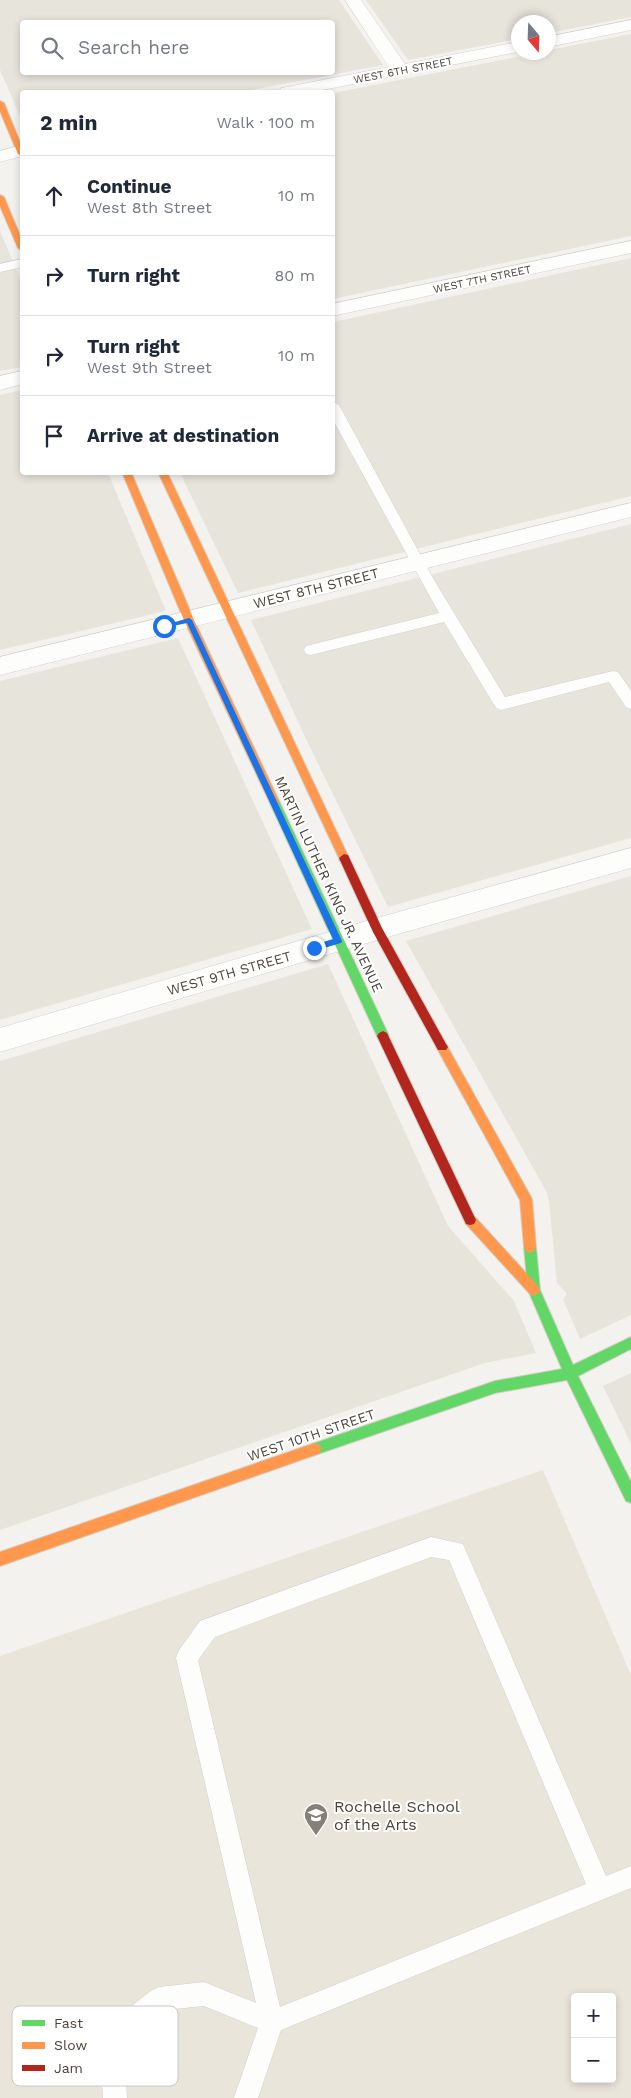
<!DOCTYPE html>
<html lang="en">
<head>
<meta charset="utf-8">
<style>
  :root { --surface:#fff; --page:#f2f2f3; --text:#1f2937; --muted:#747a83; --line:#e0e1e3 }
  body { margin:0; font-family:"Work Sans",sans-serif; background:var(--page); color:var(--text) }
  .controls { position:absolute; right:15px; bottom:15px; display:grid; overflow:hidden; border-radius:5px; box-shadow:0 2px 8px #0003 }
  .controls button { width:45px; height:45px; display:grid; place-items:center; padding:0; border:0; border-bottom:1px solid var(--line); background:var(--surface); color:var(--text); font:25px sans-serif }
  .compass { position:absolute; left:511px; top:15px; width:45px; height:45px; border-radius:50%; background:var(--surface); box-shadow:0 2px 8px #0003; rotate:161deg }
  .stop { position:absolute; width:15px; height:15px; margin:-11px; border:4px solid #1a73e8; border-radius:50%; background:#fff }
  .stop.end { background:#1a73e8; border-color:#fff; box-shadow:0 1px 5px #0008 }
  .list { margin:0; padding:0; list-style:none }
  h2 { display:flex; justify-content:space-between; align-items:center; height:65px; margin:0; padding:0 20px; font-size:21px }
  h2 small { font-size:16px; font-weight:400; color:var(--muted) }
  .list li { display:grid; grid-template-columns:32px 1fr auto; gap:15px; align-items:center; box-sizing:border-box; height:80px; padding:0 20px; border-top:1px solid var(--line) }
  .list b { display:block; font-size:19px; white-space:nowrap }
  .list p { margin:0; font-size:16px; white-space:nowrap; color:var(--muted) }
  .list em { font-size:16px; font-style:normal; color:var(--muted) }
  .icon { flex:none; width:28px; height:28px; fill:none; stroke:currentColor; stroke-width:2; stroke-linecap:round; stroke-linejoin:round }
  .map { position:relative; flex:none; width:631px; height:2098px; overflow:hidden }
  .search { position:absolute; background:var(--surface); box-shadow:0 2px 8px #0003; left:20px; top:20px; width:315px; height:55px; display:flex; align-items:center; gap:12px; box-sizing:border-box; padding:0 18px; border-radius:5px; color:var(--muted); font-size:19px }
  .panel { position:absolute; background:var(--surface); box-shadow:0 2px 8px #0003; left:20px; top:90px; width:315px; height:385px; border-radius:5px }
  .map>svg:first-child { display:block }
  .residential { fill:#e7e4dc; fill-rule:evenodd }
  .education { fill:#eae5da; fill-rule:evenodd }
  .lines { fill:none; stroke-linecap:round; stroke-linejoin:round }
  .lane-casing { stroke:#d2d0cb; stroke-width:1 }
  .street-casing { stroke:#d2d0cb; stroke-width:1 }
  .fast-casing { stroke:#d3cfc5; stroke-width:2 }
  .slow-casing { stroke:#d3cfc5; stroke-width:2 }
  .jam-casing { stroke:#d3cfc5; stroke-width:2 }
  .lane { fill:#fdfdfc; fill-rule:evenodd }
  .street { fill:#fdfdfc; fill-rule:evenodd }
  .fast { fill:#63d668; fill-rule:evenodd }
  .slow { fill:#ff974d; fill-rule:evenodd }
  .jam { fill:#b3261e; fill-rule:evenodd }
  .route { fill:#1a73e8 }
  .labels { text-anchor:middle; stroke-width:4; stroke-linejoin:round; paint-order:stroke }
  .far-street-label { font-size:11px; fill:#4b4439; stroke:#fff }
  .street-label { font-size:14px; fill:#4b4439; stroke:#fff }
  .near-poi-label { font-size:16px; fill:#4b4439; stroke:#fff; text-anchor:start }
  .key { fill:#fff; stroke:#c9c7c4; stroke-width:1 }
  .key-label { font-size:14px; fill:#4b4439 }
</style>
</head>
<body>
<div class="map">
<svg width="631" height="2098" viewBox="0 0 631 2098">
  <rect width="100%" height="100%" fill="#f4f2ee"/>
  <path class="residential" d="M0,0H339L383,65L241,92H22V121L0,70ZM22,22H332V72H22Z
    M366,0H631V17L549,33L548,22H518V39L408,60Z
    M631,34V236L333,299V93L537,53L548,52L549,50Z
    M0,231L22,283V367L0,371Z
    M631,258V496L238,593L180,473L332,472L333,322Z
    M22,390V472L108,473L166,611L0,650V395Z
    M631,524V838L388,907L307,741L251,620Z
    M178,638L312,929L0,1020V681Z
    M631,876V1315L580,1339L563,1299L567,1294L557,1283L549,1201L546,1191L406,941Z
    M328,964L448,1226L514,1301L536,1353L485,1363L0,1530V1061Z
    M631,1373V1444L603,1386Z"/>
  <path class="education" d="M543,1470L631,1675V2098H0V1656ZM575,1997H612V2079H575Z"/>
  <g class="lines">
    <g class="lane-casing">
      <path id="lane" d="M22,259V267L0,272V264Z
        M332,401L339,405L434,580L505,697L613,671L618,672L631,691V709L626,707L609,682L501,710L496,708L444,622L311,655L306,654L304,650L306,646L439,613L332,418Z
        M431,1537L463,1544L606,1876L631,1866V1888L281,2030L258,2098H234L258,2028L204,2006L164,2010L138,2030L125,2061L127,2098H103L101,2061L121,2014L151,1991L159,1987L204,1982L256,2003L176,1658L179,1650L200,1621ZM431,1557L449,1560L586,1884L280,2007L198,1660L215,1637Z"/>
    </g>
    <g class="street-casing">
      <path id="street" d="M345,0H361L405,64L518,42V52L312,92H279L281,88L287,87L389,67Z
        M631,20V30L548,47V37Z
        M22,145V156L0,162V151Z
        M631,241V253L332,316V304Z
        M22,371V384L0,390V376Z
        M631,503V517L0,675V657Z
        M631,848V868L377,940L0,1052V1028L377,918Z"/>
    </g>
    <g class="fast-casing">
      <path id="fast" d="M274,797L279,801L389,1036L387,1039H379L377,1036L269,801Z
        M530,1241L534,1243L536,1247L540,1290L573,1365L631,1337V1349L578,1376L631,1482V1503L626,1501L567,1380L495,1393L315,1455L310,1453L309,1449L310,1445L315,1443L495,1381L562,1369L528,1290L524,1247L526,1243Z"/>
    </g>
    <g class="slow-casing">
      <path id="slow" d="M0,101L4,103L22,147V156L18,154L0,111Z
        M0,195L4,197L22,240V250L18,248L0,206Z
        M122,472H131L194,620L279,801L278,804L274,805L269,801L184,620Z
        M158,472H167L349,858L348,861H340L339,858Z
        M442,1042L446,1044L532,1199L536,1247L534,1251L530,1253L526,1251L524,1247L520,1200L438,1050L436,1047L438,1044Z
        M470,1215L474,1216L538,1286L540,1290L538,1294L534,1296L530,1294L466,1224L464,1220L466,1216Z
        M315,1443L320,1445L321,1449L320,1453L315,1455L0,1566V1552Z"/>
    </g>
    <g class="jam-casing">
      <path id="jam" d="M344,854L348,855L382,928L446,1044L448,1047L446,1050H438L373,932L339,858Z
        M383,1031L387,1033L474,1216L476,1220L474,1224L470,1225L466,1224L377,1036L379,1033Z"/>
    </g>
    <use href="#lane" class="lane"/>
    <use href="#street" class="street"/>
    <use href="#fast" class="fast"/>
    <use href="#slow" class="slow"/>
    <use href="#jam" class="jam"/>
  </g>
  <path class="route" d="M189,618L192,620L342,941L341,943L314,951L310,948L311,946L333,939L187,623L164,628L161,626Z"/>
  <defs>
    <g id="school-pin" transform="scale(1.25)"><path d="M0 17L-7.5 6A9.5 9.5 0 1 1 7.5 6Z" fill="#868178" stroke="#fff"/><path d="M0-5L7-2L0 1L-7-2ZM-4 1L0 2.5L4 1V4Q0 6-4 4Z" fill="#fff"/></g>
  </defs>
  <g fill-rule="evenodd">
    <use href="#school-pin" x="316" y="1815"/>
  </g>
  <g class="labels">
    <g class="far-street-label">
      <text transform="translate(403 70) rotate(-11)" y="4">WEST 6TH STREET</text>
      <text transform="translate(482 279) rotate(-12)" y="4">WEST 7TH STREET</text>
    </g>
    <g class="street-label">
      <text transform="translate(316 588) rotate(-14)" y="5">WEST 8TH STREET</text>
      <text transform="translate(329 884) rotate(65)" y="5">MARTIN LUTHER KING JR. AVENUE</text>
      <text transform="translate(229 973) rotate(-16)" y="5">WEST 9TH STREET</text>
      <text transform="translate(311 1435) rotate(-19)" y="5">WEST 10TH STREET</text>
    </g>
    <g class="near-poi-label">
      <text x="334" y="1812">Rochelle School<tspan x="334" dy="18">of the Arts</tspan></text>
    </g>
  </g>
  <rect x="12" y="2006" width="166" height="80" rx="8" class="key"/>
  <rect x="22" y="2020" width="23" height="6" fill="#63d668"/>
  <rect x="22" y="2042" width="23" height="7" fill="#ff974d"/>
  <rect x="22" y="2065" width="23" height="6" fill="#b3261e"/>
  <g class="key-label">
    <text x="54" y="2028">Fast</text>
    <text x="54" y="2050">Slow</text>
    <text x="54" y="2073">Jam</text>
  </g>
</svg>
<div class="controls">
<button>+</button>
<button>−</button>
</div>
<svg class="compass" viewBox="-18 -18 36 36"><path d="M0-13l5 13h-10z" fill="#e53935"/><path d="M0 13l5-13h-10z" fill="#747a83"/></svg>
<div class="stop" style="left:164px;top:626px"></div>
<div class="stop end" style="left:314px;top:948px"></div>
<div class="search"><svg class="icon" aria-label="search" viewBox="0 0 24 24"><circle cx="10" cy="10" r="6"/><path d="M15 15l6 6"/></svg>Search here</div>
<section class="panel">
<h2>2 min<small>Walk · 100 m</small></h2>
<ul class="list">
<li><svg class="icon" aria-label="ahead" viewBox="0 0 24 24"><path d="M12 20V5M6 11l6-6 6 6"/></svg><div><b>Continue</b><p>West 8th Street</p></div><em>10 m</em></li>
<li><svg class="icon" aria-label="right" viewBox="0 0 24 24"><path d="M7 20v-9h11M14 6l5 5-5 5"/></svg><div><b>Turn right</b></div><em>80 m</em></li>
<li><svg class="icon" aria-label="right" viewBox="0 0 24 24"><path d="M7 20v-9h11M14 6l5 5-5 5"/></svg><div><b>Turn right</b><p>West 9th Street</p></div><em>10 m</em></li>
<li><svg class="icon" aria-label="arrive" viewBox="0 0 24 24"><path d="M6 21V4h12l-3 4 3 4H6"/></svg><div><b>Arrive at destination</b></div></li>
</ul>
</section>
</div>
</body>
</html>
